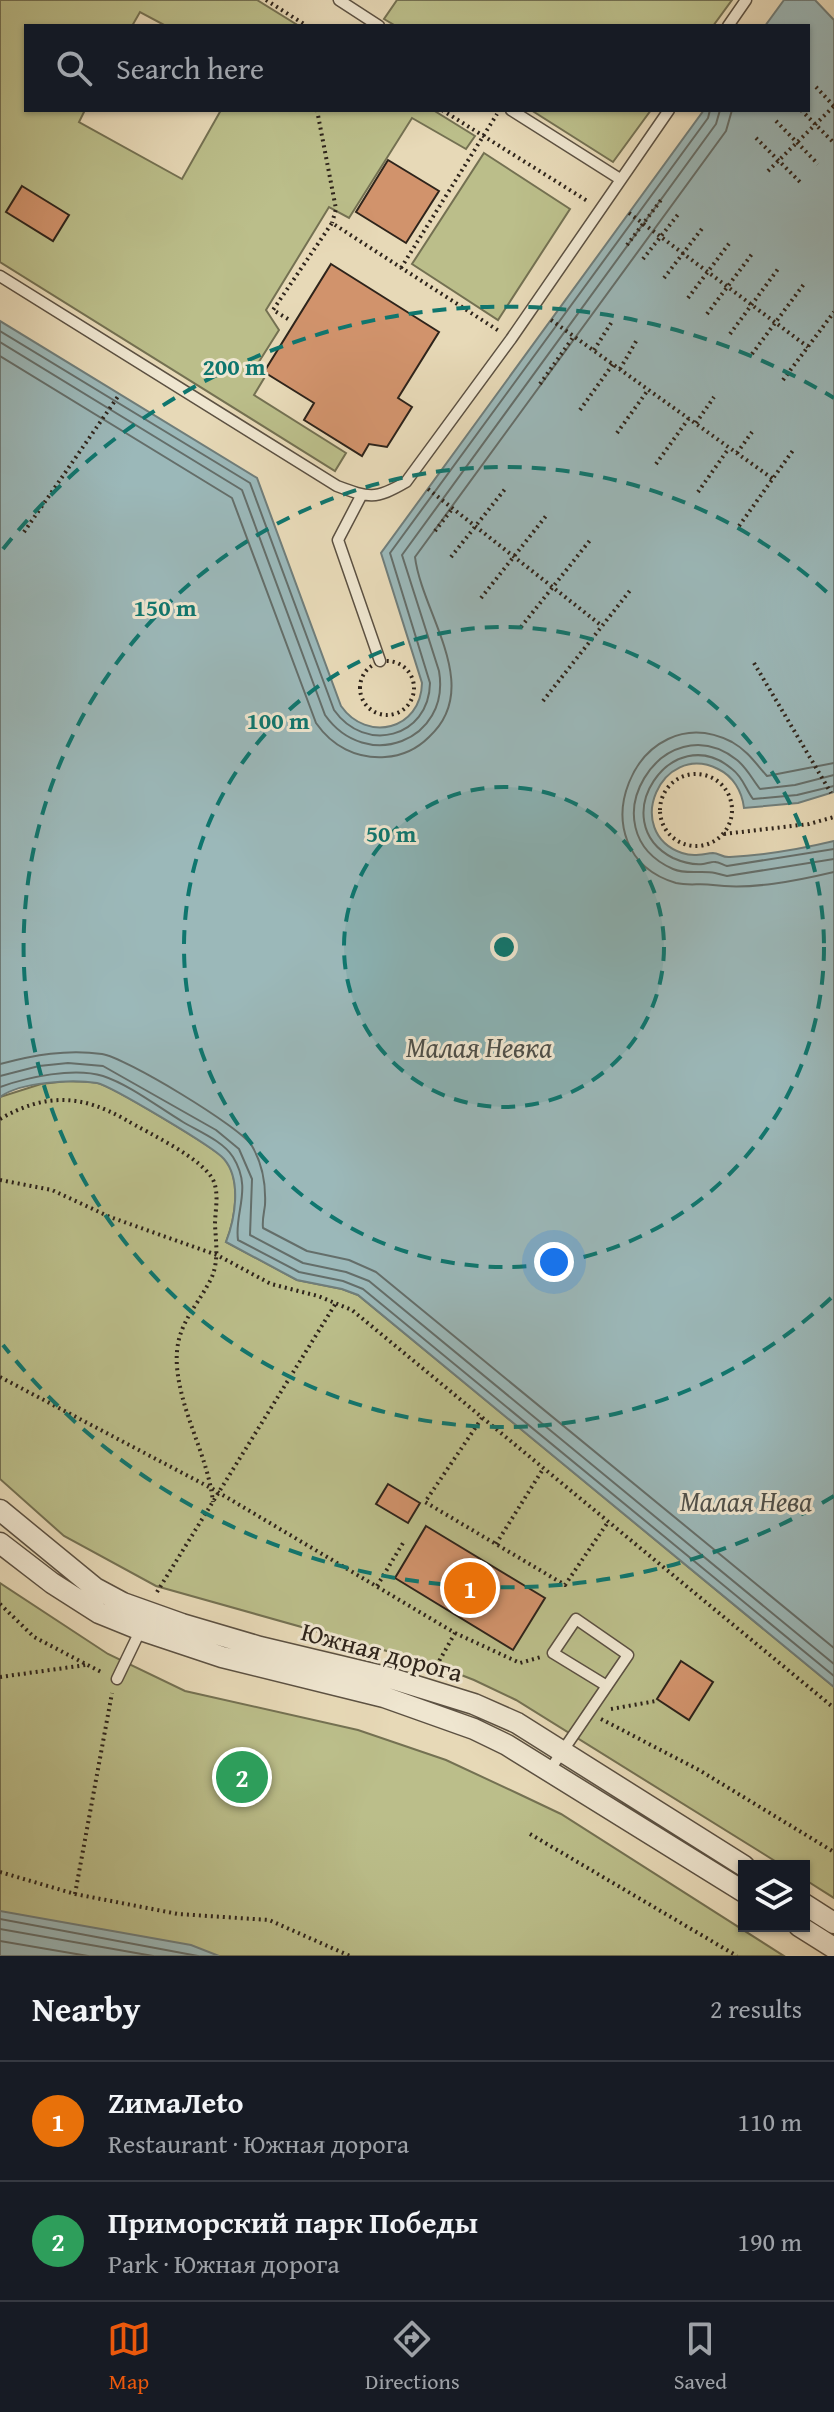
<!DOCTYPE html>
<html lang="en">
<head>
<meta charset="utf-8">
<style>
  :root { --surface:#171b24; --page:#20242c; --text:#f1f3f6; --muted:#9ea1a6; --line:#363941; --accent:#ea580c }
  body { margin:0; font-family:"Gentium Book Plus",serif; background:var(--page); color:var(--text) }
  .controls { position:absolute; right:24px; bottom:24px; display:grid; overflow:hidden; border-radius:0px; box-shadow:0 2px 6px #0004 }
  .controls button { width:72px; height:72px; display:grid; place-items:center; padding:0; border:0; border-bottom:2px solid var(--line); background:var(--surface); color:var(--text); font:40px sans-serif }
  .you { position:absolute; left:554px; top:1262px; width:28px; height:28px; margin:-20px; border:6px solid #fff; border-radius:50%; background:#1a73e8; box-shadow:0 0 0 12px #1a73e833 }
  .badge { display:grid; place-items:center; width:52px; height:52px; border-radius:50%; background:var(--accent); color:#fff; font-size:26px; font-weight:700 }
  .pin { position:absolute; translate:-50% -50%; border:4px solid #fff; box-shadow:0 2px 8px #0006 }
  .list { margin:0; padding:0; list-style:none }
  h2 { display:flex; justify-content:space-between; align-items:center; height:104px; margin:0; padding:0 32px; font-size:34px }
  h2 small { font-size:26px; font-weight:400; color:var(--muted) }
  .list li { display:grid; grid-template-columns:52px 1fr auto; gap:24px; align-items:center; box-sizing:border-box; height:120px; padding:0 32px; border-top:2px solid var(--line) }
  .list b { display:block; font-size:30px; white-space:nowrap }
  .list p { margin:0; font-size:26px; white-space:nowrap; color:var(--muted) }
  .list em { font-size:26px; font-style:normal; color:var(--muted) }
  .icon { flex:none; width:44px; height:44px; fill:none; stroke:currentColor; stroke-width:2; stroke-linecap:round; stroke-linejoin:round }
  .map { position:relative; flex:none; width:834px; height:1956px; overflow:hidden }
  .search { position:absolute; background:var(--surface); box-shadow:0 2px 6px #0004; left:24px; right:24px; top:24px; height:88px; display:flex; align-items:center; gap:20px; box-sizing:border-box; padding:0 28px; border-radius:0px; color:var(--muted); font-size:30px }
  .sheet { height:344px; background:var(--surface) }
  nav { display:flex; justify-content:space-around; align-items:center; box-sizing:border-box; height:112px; border-top:2px solid var(--line); background:var(--surface); font-size:22px; color:var(--muted) }
  nav a { display:grid; justify-items:center; gap:4px }
  nav .on { color:var(--accent) }
  .map>svg:first-child { display:block }
  .green { fill:#bbbe8a; stroke:#747152; stroke-width:2 }
  .water { fill:#9bb8b9; stroke:#6f7d7a; stroke-width:2 }
  .lines { fill:none; stroke-linecap:round; stroke-linejoin:round }
  .shore { stroke:#646e6a; stroke-width:2 }
  .building { fill:#d1936c; stroke:#2e241b; stroke-width:2 }
  .lane-casing { stroke:#5c5142; stroke-width:13 }
  .street-casing { stroke:#5c5142; stroke-width:23 }
  .path { stroke:#2e241b; stroke-width:4; stroke-dasharray:2 4; stroke-linecap:butt }
  .lane { stroke:#efe6d0; stroke-width:10 }
  .street { stroke:#efe6d0; stroke-width:20 }
  .ring { fill:none; stroke:#0f766e; stroke-width:4; stroke-dasharray:14 10 }
  .labels { text-anchor:middle; stroke-width:6; stroke-linejoin:round; paint-order:stroke }
  .street-label { font-size:26px; fill:#2e241b; stroke:#efe6d0 }
  .water-label { font-size:28px; font-style:italic; fill:#4f504a; stroke:#efe6d0 }
  .centre { fill:#0f766e; stroke:#efe6d0; stroke-width:4 }
  .ring-label { font-size:24px; text-anchor:middle; font-weight:bold; fill:#0f766e; stroke:#efe6d0; stroke-width:6; stroke-linejoin:round; paint-order:stroke }
</style>
</head>
<body>
<div class="map">
<svg width="834" height="1956" viewBox="0 0 834 1956">
  <rect width="100%" height="100%" fill="#e7d9b7"/>
  <filter id="stains"><feTurbulence type="fractalNoise" baseFrequency=".0025" numOctaves="4"/><feColorMatrix values="0 0 0 0 .2 0 0 0 0 .09 0 0 0 0 .02 0 0 0 .5 -.17"/></filter>
  <radialGradient id="worn" r=".72"><stop offset=".6" stop-color="#630" stop-opacity="0"/><stop offset="1" stop-color="#630" stop-opacity=".3"/></radialGradient>
  <path class="green" d="M0,0H257L299,26H166L140,12L132,26H26V110H85L79,122L182,179L221,110H433L475,136L466,149L412,118L349,218L329,207L266,310L279,330L255,368L266,375L254,395L346,453L335,471L0,262Z
    M397,0H732L713,26H396L384,19Z
    M531,110H651L613,162Z
    M484,153L570,209L498,320L412,264Z
    M68,1081C77,1082 89,1081 98,1083C113,1087 215,1148 225,1159C242,1181 235,1219 226,1242L297,1280L342,1289L358,1295L834,1687V1898L804,1879V1866H783L516,1700L474,1680L433,1664L156,1586L64,1536L0,1479V1097L41,1084Z
    M0,1583L108,1654L185,1691L358,1730L446,1760L521,1795L561,1814L784,1956H0Z"/>
  <path class="water" d="M784,0H815L834,20V792L798,803L744,808C742,791 733,776 718,769C661,741 622,832 682,853C694,857 702,854 713,853C719,853 723,858 730,857C765,855 801,849 834,841V1687L358,1295L342,1289L297,1280L226,1242C235,1219 242,1180 224,1159C214,1147 111,1086 97,1083C72,1079 20,1082 0,1097V321L257,478L341,706C367,743 421,730 422,683L381,553L704,110H808V26H765Z
    M0,1911L191,1945L219,1956H0Z"/>
  <g class="lines">
    <path class="shore" d="M0,331L250,483L334,710C365,754 429,738 430,683L390,553L708,118L710,110
      M0,342L242,490L325,715C366,773 451,741 439,671L402,555L716,124L720,110
      M0,356L232,498L316,723C332,746 356,759 385,757C402,756 417,749 429,737C484,687 422,614 415,557L726,131L732,110
      M834,763L767,776C756,764 748,751 732,742C636,693 572,852 676,883C689,886 700,883 713,885C751,890 796,881 834,872
      M834,775L795,785L760,789C752,779 747,768 737,760C663,702 585,830 673,869C687,875 701,870 715,873C719,874 723,875 727,876L834,859
      M834,786L797,795L753,799C746,790 743,777 732,769C672,718 603,822 673,858C682,862 693,865 703,864C705,864 714,861 715,862C719,862 723,865 727,866L834,849
      M0,1064C34,1055 67,1049 102,1054C124,1057 241,1127 252,1146C262,1163 266,1184 265,1205C264,1213 262,1220 263,1228L307,1251L349,1260L376,1272L834,1648
      M0,1076L39,1066L68,1063L103,1066L216,1130L239,1149L252,1179L250,1235L303,1263L346,1272L369,1281L834,1664
      M0,1087C28,1077 74,1067 103,1076C130,1085 158,1107 183,1122C198,1131 223,1141 233,1157C253,1189 234,1212 238,1240L299,1272L343,1281L363,1289L834,1676
      M0,1919L198,1956
      M0,1929L153,1956
      M0,1941L88,1956"/>
  </g>
  <path class="building" d="M388,160L439,191L406,243L356,212Z
    M22,186L69,215L53,241L6,212Z
    M331,264L439,332L398,398L412,407L387,447L369,444L362,456L304,420L314,403L264,372Z
    M388,1484L420,1503L408,1523L376,1504Z
    M426,1526L545,1598L513,1650L395,1578Z
    M681,1661L713,1682L689,1720L657,1699Z"/>
  <g class="lines">
    <g class="lane-casing">
      <path id="lane" d="M339,0L379,26
        M728,26L746,0
        M511,110L620,179
        M0,276L337,486C369,498 375,500 406,482L511,339L669,110
        M361,496L338,540L380,661
        M117,1679L142,1627
        M549,1771L628,1655L576,1619L553,1653L607,1686"/>
    </g>
    <g class="street-casing">
      <path id="street" d="M0,1510L95,1588L123,1603L182,1624L260,1647L390,1678L474,1704L517,1723L744,1866
        M0,1543L52,1583L99,1613L141,1630L222,1657L384,1697L474,1729L507,1745L744,1892
        M804,1904L834,1923
        M799,1926L834,1948"/>
    </g>
    <path class="path" d="M266,0L307,26
      M816,87L834,106
      M317,110L336,209L332,223
      M442,110L589,202
      M801,110L834,143
      M776,121L818,164
      M756,138L801,183
      M768,171L834,106
      M629,213L808,347
      M627,245L661,200
      M643,259L680,212
      M401,268L497,114
      M664,278L704,226
      M688,298L731,241
      M707,314L752,254
      M288,319L273,310L332,223L499,331
      M551,320L773,479
      M730,334L778,269
      M594,350L613,320
      M752,354L804,284
      M620,369L638,338
      M783,380L834,312
      M540,384L574,336
      M580,410L613,364
      M696,423L714,397
      M617,433L648,390
      M737,453L752,432
      M656,464L689,418
      M428,489L602,626
      M698,492L729,448
      M739,526L794,449
      M435,531L453,508
      M24,532L119,395
      M451,557L505,489
      M481,598L546,516
      M521,627L591,539
      M360 688a27 27 0 1 1 54 0a27 27 0 1 1-54 0Z
      M754,663L831,793
      M543,701L632,588
      M660 810a36 36 0 1 1 72 0a36 36 0 1 1-72 0Z
      M724,834L809,824L834,817
      M0,1119C45,1093 81,1094 126,1120C148,1133 205,1159 214,1182C219,1196 215,1211 215,1225C216,1243 219,1262 211,1279C194,1312 174,1326 177,1367C181,1414 208,1456 213,1502
      M0,1180L52,1190L110,1217L217,1255L271,1284L318,1296L352,1310L834,1708
      M0,1377L211,1488L455,1633L434,1670
      M482,1418L425,1502L565,1585L608,1522
      M496,1544L543,1469
      M377,1586L403,1543
      M157,1592L336,1303
      M0,1604L34,1637L103,1673
      M455,1633L520,1663L541,1657
      M0,1677L86,1665
      M611,1709L656,1701
      M601,1719L699,1770L834,1852
      M530,1834L737,1956
      M0,1872L75,1894L178,1914L269,1920L350,1956
      M75,1894L112,1693"/>
    <use href="#lane" class="lane"/>
    <use href="#street" class="street"/>
  </g>
  <circle cx="504" cy="947" r="160" fill="#0f766e" fill-opacity=".12"/>
  <g class="ring">
    <circle cx="504" cy="947" r="160"/>
    <circle cx="504" cy="947" r="320"/>
    <path d="M831 1298A480 480 0 1 1 831 596"/>
    <path d="M834 1496A640 640 0 0 1 3 1345M3 549A640 640 0 0 1 834 398"/>
  </g>
  <g class="labels">
    <g class="street-label">
      <text transform="translate(382 1652) rotate(15)" y="9">Южная дорога</text>
    </g>
    <g class="water-label">
      <text x="479" y="1057">Малая Невка</text>
      <text x="746" y="1511">Малая Нева</text>
    </g>
  </g>
  <circle cx="504" cy="947" r="12" class="centre"/>
  <g class="ring-label">
    <text x="234" y="375">200 m</text>
    <text x="165" y="616">150 m</text>
    <text x="278" y="729">100 m</text>
    <text x="391" y="842">50 m</text>
  </g>
  <rect width="100%" height="100%" filter="url(#stains)"/>
  <rect width="100%" height="100%" fill="url(#worn)"/>
</svg>
<div class="controls">
<button><svg class="icon" aria-label="layers" viewBox="0 0 24 24"><path d="M12 4l9 5-9 5-9-5zM3 14l9 5 9-5"/></svg></button>
</div>
<div class="you"></div>
<div class="pin badge" style="left:470px;top:1588px;background:#e8710a">1</div>
<div class="pin badge" style="left:242px;top:1777px;background:#2e9e5b">2</div>
<div class="search"><svg class="icon" aria-label="search" viewBox="0 0 24 24"><circle cx="10" cy="10" r="6"/><path d="M15 15l6 6"/></svg>Search here</div>
</div>
<section class="sheet">
<h2>Nearby<small>2 results</small></h2>
<ul class="list">
<li><span class="badge" style="background:#e8710a">1</span><div><b>ZимаЛеtо</b><p>Restaurant · Южная дорога</p></div><em>110 m</em></li>
<li><span class="badge" style="background:#2e9e5b">2</span><div><b>Приморский парк Победы</b><p>Park · Южная дорога</p></div><em>190 m</em></li>
</ul>
</section>
<nav>
<a class="on"><svg class="icon" aria-label="map" viewBox="0 0 24 24"><path d="M3 6l6-2 6 2 6-2v14l-6 2-6-2-6 2zM9 4v14M15 6v14"/></svg>Map</a>
<a><svg class="icon" aria-label="directions" viewBox="0 0 24 24"><path d="M12 3l9 9-9 9-9-9zM9 14v-3h6M13 9l2 2-2 2"/></svg>Directions</a>
<a><svg class="icon" aria-label="saved" viewBox="0 0 24 24"><path d="M7 4h10v16l-5-4-5 4z"/></svg>Saved</a>
</nav>
</body>
</html>
